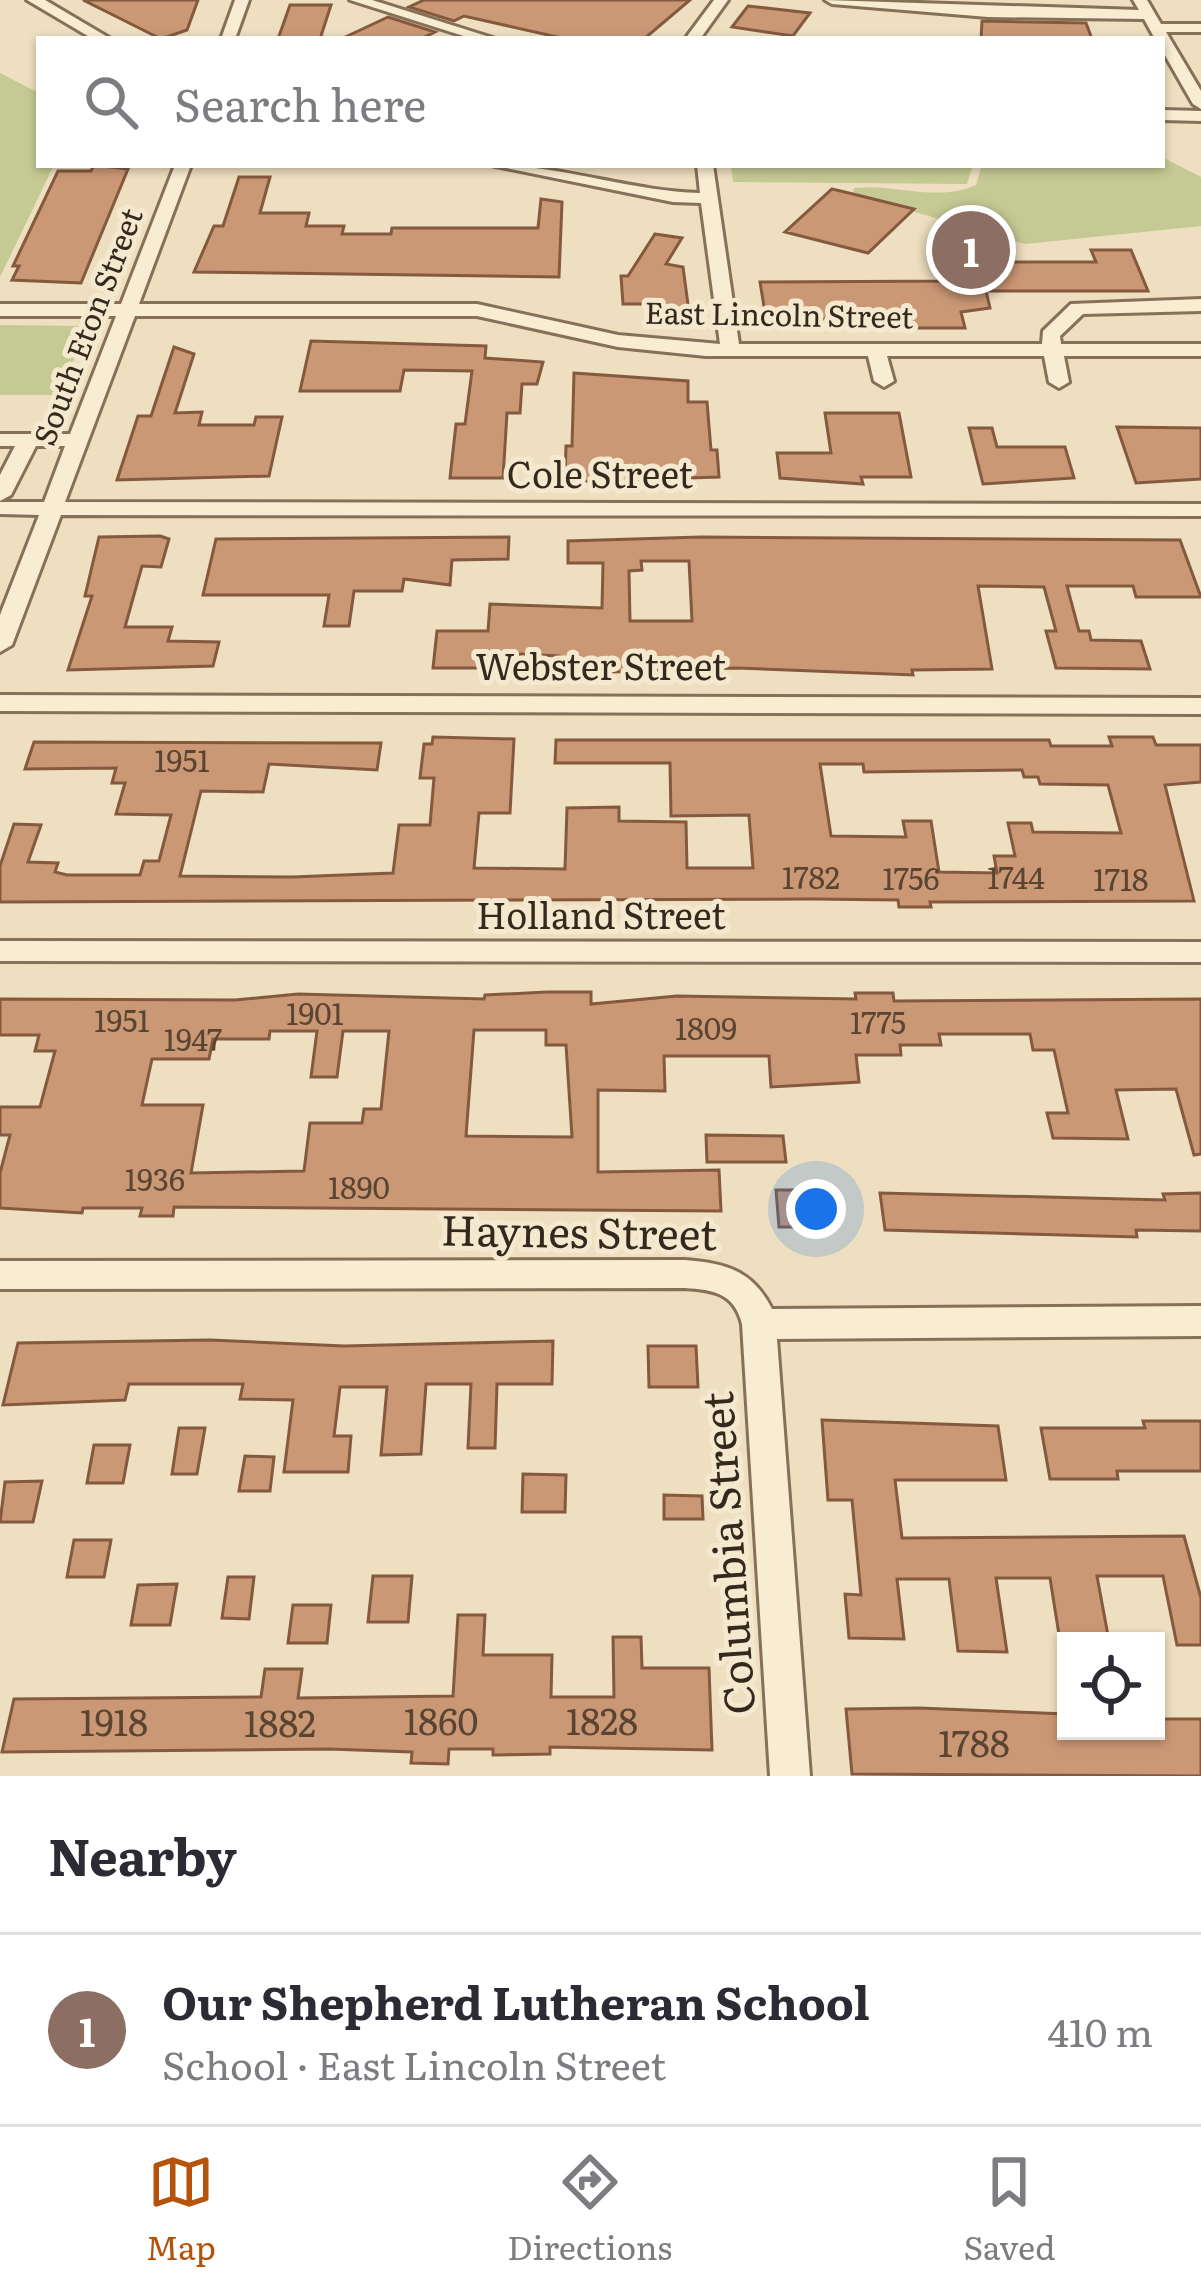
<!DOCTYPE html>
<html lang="en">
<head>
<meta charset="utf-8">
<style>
  :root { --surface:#fff; --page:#f2f2f3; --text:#2b2b33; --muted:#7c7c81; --line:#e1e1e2; --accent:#b45309 }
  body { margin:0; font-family:Literata,serif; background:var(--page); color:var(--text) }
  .controls { position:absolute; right:36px; bottom:36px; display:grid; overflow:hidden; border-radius:0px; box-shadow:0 3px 9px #0004 }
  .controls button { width:108px; height:108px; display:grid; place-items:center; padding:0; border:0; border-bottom:3px solid var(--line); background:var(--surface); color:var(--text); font:60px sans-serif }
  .you { position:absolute; left:816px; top:1209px; width:42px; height:42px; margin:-30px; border:9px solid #fff; border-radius:50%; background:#1a73e8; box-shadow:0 0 0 18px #1a73e833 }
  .badge { display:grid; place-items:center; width:78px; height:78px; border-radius:50%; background:var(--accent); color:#fff; font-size:39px; font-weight:700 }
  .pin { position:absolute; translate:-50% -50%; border:6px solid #fff; box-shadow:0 3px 12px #0006 }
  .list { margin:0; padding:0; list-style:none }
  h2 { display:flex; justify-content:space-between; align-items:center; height:156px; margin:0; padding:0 48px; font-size:51px }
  h2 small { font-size:39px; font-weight:400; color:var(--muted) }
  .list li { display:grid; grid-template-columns:78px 1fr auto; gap:36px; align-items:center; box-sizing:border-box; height:192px; padding:0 48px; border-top:3px solid var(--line) }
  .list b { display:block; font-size:45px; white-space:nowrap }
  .list p { margin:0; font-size:39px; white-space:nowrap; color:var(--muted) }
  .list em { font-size:39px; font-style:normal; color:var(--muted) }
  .icon { flex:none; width:66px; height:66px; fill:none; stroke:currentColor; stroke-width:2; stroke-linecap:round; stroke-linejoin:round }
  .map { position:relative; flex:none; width:1201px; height:1776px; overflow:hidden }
  .search { position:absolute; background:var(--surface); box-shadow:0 3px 9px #0004; left:36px; right:36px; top:36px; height:132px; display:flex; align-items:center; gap:30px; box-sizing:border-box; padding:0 42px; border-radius:0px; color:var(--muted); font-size:45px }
  .sheet { height:348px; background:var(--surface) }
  nav { display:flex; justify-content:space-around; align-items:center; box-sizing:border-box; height:168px; border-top:3px solid var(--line); background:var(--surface); font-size:33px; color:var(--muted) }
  nav a { display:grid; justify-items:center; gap:6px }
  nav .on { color:var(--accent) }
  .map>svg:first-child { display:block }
  .green { fill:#c5ca94 }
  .building { fill:#cb9875; stroke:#84593e; stroke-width:3; fill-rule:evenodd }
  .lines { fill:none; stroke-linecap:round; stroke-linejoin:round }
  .minor-casing { stroke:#857058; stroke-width:6 }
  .minor { fill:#f8ecd2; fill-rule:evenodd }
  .labels { text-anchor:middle; stroke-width:10; stroke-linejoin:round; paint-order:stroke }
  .far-street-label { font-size:30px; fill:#35281c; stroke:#f4e9cf }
  .number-label { font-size:30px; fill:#5a4432 }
  .street-label { font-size:36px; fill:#35281c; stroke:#f4e9cf }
  .near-number-label { font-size:36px; fill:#5a4432 }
  .near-street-label { font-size:42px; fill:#35281c; stroke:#f4e9cf }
</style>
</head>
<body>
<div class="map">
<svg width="1201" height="1776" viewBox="0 0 1201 1776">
  <rect width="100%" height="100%" fill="#eddfbf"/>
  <path class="green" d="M0,73L39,93V165H54L0,277Z
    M1162,157L1201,177V226L1025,244L853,194L854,188C895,183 936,203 976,185L982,165H1162Z
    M731,165H973L967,184L733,182Z
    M0,325L87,326L60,395H0Z"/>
  <path class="building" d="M83,0H198L187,30L161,39Z
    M424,0H690L644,39H566L464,16L454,21L409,7Z
    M290,5H331L320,39H278Z
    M748,6L757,7L810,13L793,36L732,27Z
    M388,17L435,32L420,39H341Z
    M982,21L1086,23L1092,39H981Z
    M94,165L128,169L81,283L12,280L19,266H13L58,171H91Z
    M239,177H270L260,213H309L306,226H344L342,234H391L392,228H538L541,199L562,202L559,277L194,272L214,226H223Z
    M832,189L853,194L914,209L868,253L785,232Z
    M655,234L682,238L666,264L683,267L689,312H662V304H623L621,276H628Z
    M1091,250H1131L1148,291H986L990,308L961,312L965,328H911L908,319H766L760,282L957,281L959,262H1096Z
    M311,341L486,346L485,358L543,362L537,384H522L520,413H507L503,478H450L456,424H465L472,371L404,370L400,391H300Z
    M174,347L194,354L175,413L202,412L199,425H254L256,417H282L269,476L117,480L138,416H151Z
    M574,373L688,381V402H707L711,450H717L719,477L565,482L566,446H572Z
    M825,413H899L911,477H861L863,484L780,478L777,453H831Z
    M1117,427L1201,428V479L1136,483Z
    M969,428H992L997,447H1065L1074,478L983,484Z
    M160,536L169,539L161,567L142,566L125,627H172L168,641L219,642L213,666L68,670L92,596H85L99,537Z
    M509,537L508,559L452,560L450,585L404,579L402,591H354L349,626H324L329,595H203L216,539Z
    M701,537L1180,540L1201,597H1136L1133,586H1067L1079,631H1089L1091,640L1141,641L1150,669L1056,668L1046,631H1056L1044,587L978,586L992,669L912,670L913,675L737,668L581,673V668H559V656L520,654L519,668H433L437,631H488L490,604L602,608L603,563H568V541ZM641,561H689L692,621H630L629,571L642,570Z
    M433,737L514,739L510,813H479L474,868L565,869L567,808L619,807V821L686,822L687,868H753L749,815L671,816L670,763H555L556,740H1049L1051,746H1112L1109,737H1153L1156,745H1201V782L1165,785L1194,901L930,902L931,907H899L898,900L812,899L0,902V866L14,824L41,825L28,862L58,863L55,872L67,875H140L144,861H159L171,815L116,814L125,783H112L116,768L25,769L34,742L381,743L377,770L269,764L263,792L201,791L180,876L292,877L393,873L399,825H430L434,778H420L424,744H432ZM820,764H863L864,772L1022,770L1024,777H1038L1040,784L1108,785L1121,833L1033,832L1031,823H1008L1015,856H994L997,873L939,872L931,821H903L906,837L831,836Z
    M547,992H591V1004L677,996L856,999L855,993H893L894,1001L1201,999V1154L1194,1155L1176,1089L1116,1090L1128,1139L1053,1138L1047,1113H1068L1054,1050H1033L1030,1034H939L941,1045H900L901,1055H856L859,1082L771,1087L769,1056H664L665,1091L598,1090V1172L719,1170L721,1211L174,1207L173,1216H140L142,1208H83L82,1213L0,1208V1173L10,1135H0V1107H40L55,1051H35L39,1035H0V999L235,1000L298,994L484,999L485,995ZM474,1030H546V1045H566L572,1137L466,1136ZM270,1031H317L311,1077H337L343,1031H389L381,1109H364L362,1123H310L304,1171L191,1173L203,1105H142L152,1059H209L213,1039H269Z
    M706,1135L783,1136L786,1162H707Z
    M776,1190H833L837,1227H779Z
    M880,1193L1165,1200L1163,1194L1201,1193V1231L1136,1230L1137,1237L885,1230Z
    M210,1340L344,1346L553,1341L552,1384H497L495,1448H468L471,1384H426L421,1454L381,1455L387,1387H340L334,1436H351L348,1472H284L293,1400L240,1399L243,1384H129L125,1400L3,1405L18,1343Z
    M648,1346H696L698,1387H649Z
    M822,1420L998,1426L1006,1480H895L902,1538L1184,1536L1201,1598V1645H1177L1163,1576H1097L1109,1641H1060L1050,1578H996L1007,1652L958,1651L949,1579H897L904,1639L849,1638L845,1594L861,1595L852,1500H828Z
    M1143,1421H1201V1471H1117L1118,1479H1050L1041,1428H1145Z
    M179,1428H205L197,1474H172Z
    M94,1445H130L123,1483H87Z
    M245,1456L274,1457L270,1491H239Z
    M523,1474L566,1475L565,1512H522Z
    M42,1481L33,1522H0L5,1482Z
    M664,1495L702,1496L703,1519H664Z
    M74,1540H111L104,1577H67Z
    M373,1576H412L408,1622H368Z
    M228,1577H254L249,1619L222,1618Z
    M177,1584L170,1625H131L138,1585Z
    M293,1605H331L327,1643H288Z
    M458,1615H485L483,1655H552L551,1697H614L613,1637H641L642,1668H709L712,1750L550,1747V1754L493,1755V1749H449L448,1764L411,1763L412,1752L329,1749L2,1752L14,1699L261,1697L265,1669H302L298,1698L453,1696Z
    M919,1708L1066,1714V1731H1156V1719H1201V1776L852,1774L846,1709Z"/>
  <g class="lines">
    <g class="minor-casing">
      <path id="minor" d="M27,0H45L111,39H93Z
        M235,0H249L235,39H221Z
        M350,0H372L496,39H473Z
        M714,0H728L700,39H685Z
        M825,0L1139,10L1133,0H1147L1161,24H1201V32H1166L1201,91V109L1193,104L1162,50V39H1155L1144,19L988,17L832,4Z
        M1162,110L1201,111V121L1162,120Z
        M175,165H191L139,304H477L618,335L720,344L701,203L673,202L491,165C562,165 629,191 700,193L697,165H713L739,344H1042L1043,331L1071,304L1201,299V311L1083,314L1060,336L1061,344H1201V356H1064L1069,382L1059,388L1049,382L1044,356H887L894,381L884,387L874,381L868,356H706L618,347L477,316H135L65,502L1201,504V516L61,515L12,645L0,652V615L39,515L0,514V502H44L65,446H36L11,495L0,501V475L15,446H0V434H70L116,316H0V304H121Z
        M0,695L1201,698V714L0,711Z
        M0,941L1201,942V962L0,961Z
        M685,1260C726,1263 753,1271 772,1309L1201,1306V1336L777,1339L810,1776H770L742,1324C734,1293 714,1290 685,1288L0,1289V1261Z"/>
    </g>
    <use href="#minor" class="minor"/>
  </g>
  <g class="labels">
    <g class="far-street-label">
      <text transform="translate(779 316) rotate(1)" y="10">East Lincoln Street</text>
      <text transform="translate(89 327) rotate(-69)" y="10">South Eton Street</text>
    </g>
    <g class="number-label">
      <text x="182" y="772">1951</text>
      <text x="811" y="889">1782</text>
      <text x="1016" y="889">1744</text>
      <text x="911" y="890">1756</text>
      <text x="1121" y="891">1718</text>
      <text x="315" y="1025">1901</text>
      <text x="122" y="1032">1951</text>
      <text x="878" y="1034">1775</text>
      <text x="706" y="1040">1809</text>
      <text x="193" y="1051">1947</text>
      <text x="155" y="1191">1936</text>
      <text x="359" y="1199">1890</text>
    </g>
    <g class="street-label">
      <text x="600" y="488">Cole Street</text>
      <text x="601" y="680">Webster Street</text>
      <text x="601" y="929">Holland Street</text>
    </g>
    <g class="near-number-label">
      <text x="441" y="1735">1860</text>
      <text x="602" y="1735">1828</text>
      <text x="114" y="1736">1918</text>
      <text x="280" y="1737">1882</text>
      <text x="974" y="1757">1788</text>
    </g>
    <g class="near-street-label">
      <text transform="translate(579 1233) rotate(1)" y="15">Haynes Street</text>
      <text transform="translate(729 1553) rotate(-94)" y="15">Columbia Street</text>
    </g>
  </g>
</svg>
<div class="controls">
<button><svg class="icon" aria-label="locate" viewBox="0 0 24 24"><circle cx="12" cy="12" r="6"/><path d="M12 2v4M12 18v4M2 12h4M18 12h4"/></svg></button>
</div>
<div class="you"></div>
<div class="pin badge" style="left:971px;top:250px;background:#8d6e63">1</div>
<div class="search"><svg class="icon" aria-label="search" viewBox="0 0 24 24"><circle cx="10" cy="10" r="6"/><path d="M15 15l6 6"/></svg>Search here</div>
</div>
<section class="sheet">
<h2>Nearby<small></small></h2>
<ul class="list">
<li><span class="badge" style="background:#8d6e63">1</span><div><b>Our Shepherd Lutheran School</b><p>School · East Lincoln Street</p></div><em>410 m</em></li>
</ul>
</section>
<nav>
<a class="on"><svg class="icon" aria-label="map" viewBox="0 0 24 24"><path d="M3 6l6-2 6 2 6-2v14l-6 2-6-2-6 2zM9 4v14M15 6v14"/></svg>Map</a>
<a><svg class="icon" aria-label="directions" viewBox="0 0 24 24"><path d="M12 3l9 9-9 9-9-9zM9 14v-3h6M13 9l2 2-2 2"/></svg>Directions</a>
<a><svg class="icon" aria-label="saved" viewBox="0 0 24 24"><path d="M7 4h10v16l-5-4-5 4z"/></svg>Saved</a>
</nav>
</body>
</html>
